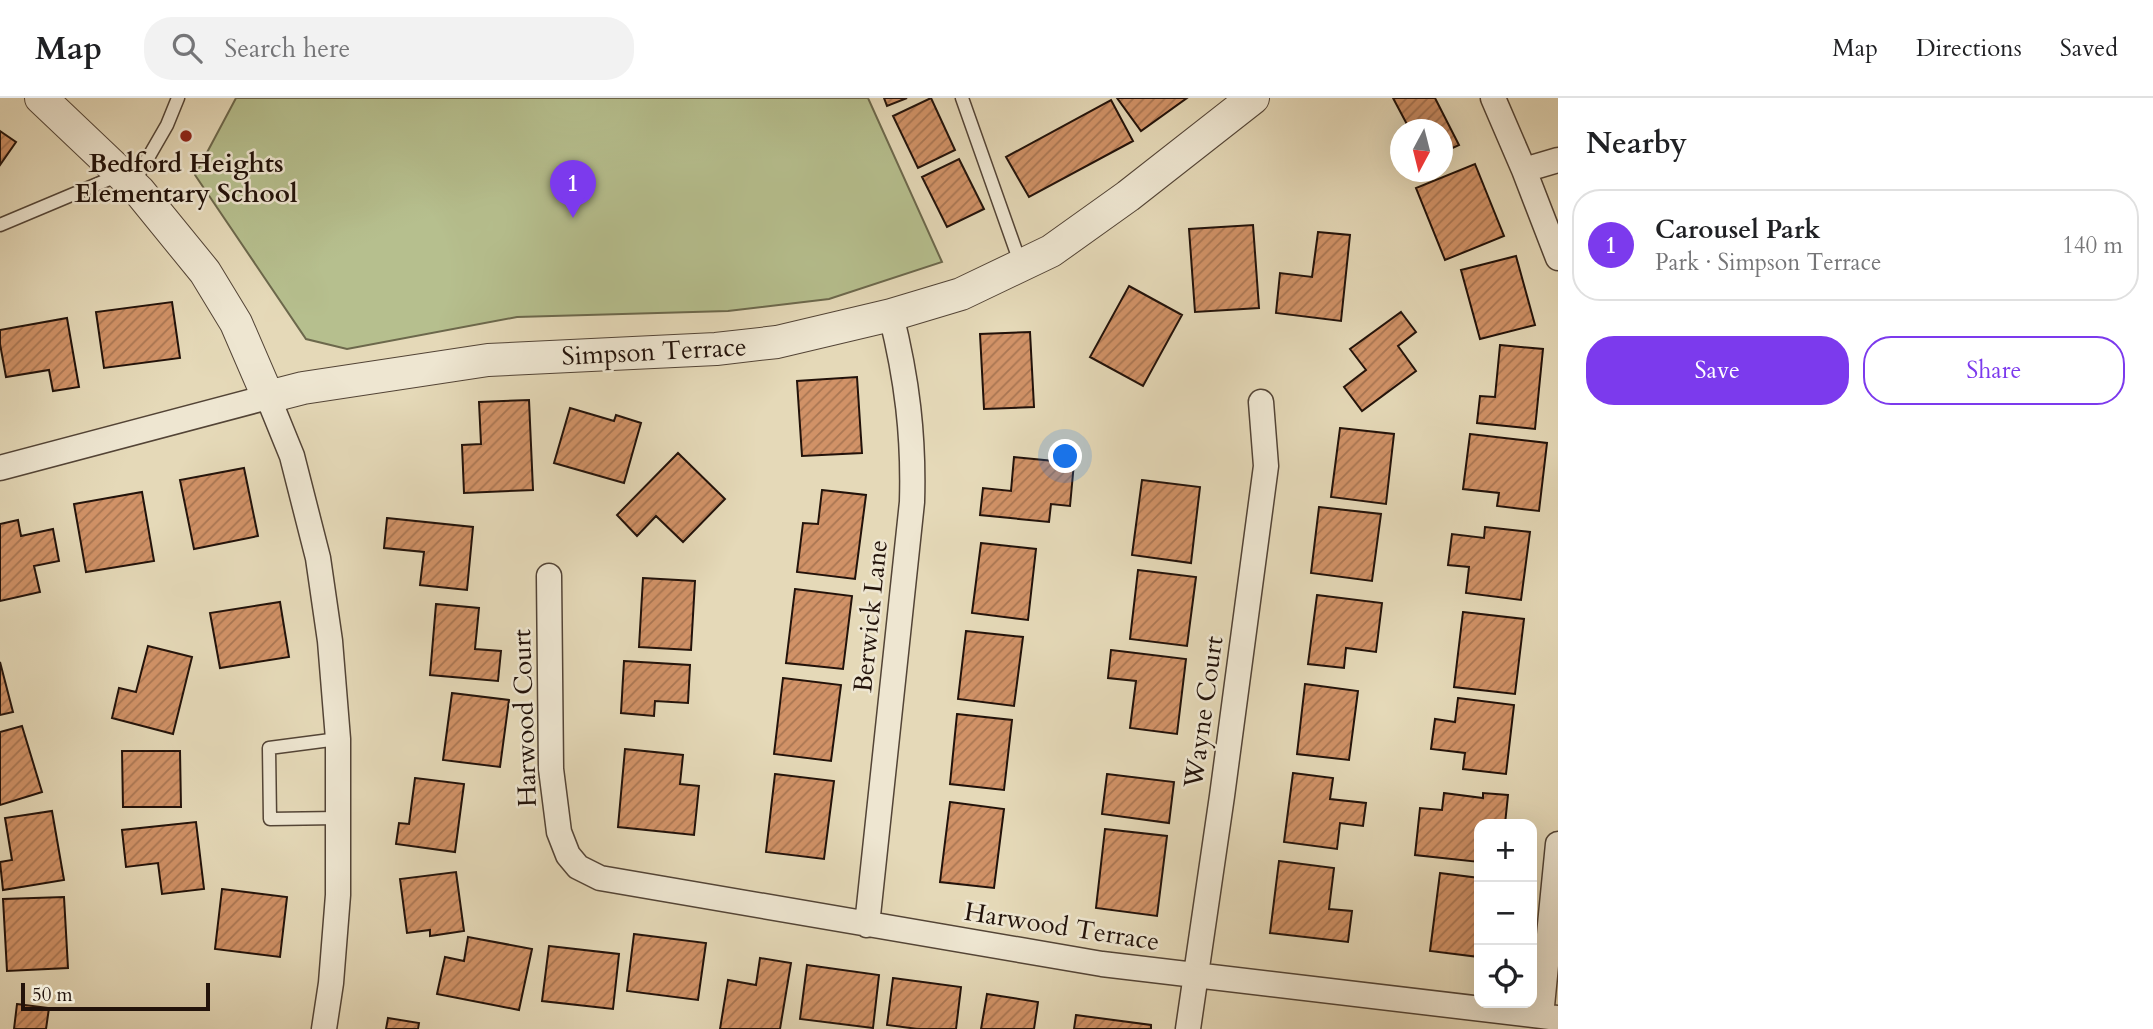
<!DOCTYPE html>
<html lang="en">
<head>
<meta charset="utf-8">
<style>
  :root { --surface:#fff; --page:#f2f2f2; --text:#202124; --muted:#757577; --line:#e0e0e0; --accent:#7c3aed }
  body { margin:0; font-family:Cardo,serif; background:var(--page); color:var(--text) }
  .controls { position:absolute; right:21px; bottom:21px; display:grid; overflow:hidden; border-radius:14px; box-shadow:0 7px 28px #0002 }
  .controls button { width:63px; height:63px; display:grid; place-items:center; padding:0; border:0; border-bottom:2px solid var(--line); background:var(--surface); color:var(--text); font:35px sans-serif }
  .compass { position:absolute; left:1390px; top:21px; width:63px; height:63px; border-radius:50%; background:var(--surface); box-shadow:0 7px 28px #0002; rotate:187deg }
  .scale { position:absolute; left:21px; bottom:18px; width:189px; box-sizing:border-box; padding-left:7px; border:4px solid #22120a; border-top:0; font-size:19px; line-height:24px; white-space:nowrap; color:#22120a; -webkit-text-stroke:5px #eee6d1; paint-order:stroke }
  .you { position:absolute; left:1066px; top:359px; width:24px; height:24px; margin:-18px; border:5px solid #fff; border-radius:50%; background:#1a73e8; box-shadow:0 0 0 10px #1a73e833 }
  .badge { display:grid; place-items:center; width:46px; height:46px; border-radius:50%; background:var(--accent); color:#fff; font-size:23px; font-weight:700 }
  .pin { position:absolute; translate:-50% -58px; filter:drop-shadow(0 2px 4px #0008) }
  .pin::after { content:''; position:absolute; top:37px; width:24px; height:21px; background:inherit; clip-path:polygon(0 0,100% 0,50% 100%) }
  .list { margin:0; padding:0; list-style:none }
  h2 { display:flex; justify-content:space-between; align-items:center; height:91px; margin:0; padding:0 28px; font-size:30px }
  h2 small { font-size:23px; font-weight:400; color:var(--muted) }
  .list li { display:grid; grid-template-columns:46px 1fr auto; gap:21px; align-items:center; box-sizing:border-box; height:112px; margin:0 14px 14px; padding:0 14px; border:2px solid var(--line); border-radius:28px }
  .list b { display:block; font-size:26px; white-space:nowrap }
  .list p { margin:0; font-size:23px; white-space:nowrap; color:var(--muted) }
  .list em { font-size:23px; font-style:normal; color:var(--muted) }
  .actions { display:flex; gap:14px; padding:21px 28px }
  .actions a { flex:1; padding:16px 0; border:2px solid var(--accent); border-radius:28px; text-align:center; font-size:24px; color:var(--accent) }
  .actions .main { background:var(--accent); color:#fff }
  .icon { flex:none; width:38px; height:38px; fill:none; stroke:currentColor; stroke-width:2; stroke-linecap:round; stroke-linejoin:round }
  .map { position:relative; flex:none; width:1558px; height:931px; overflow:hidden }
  header { display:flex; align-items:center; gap:42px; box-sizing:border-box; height:98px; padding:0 35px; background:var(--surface); border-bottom:2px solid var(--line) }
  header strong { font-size:33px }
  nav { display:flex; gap:38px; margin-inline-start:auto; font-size:24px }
  .search { width:490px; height:63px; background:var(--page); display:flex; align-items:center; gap:18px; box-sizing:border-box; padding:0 24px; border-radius:28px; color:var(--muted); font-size:26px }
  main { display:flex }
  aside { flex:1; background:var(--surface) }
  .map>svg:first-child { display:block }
  .green { fill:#b6bf8e; stroke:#6c684c; stroke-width:2 }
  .building { fill:url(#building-hatch); stroke:#22120a; stroke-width:2 }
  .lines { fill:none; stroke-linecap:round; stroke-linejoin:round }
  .service-casing { stroke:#534436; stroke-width:15 }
  .minor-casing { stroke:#534436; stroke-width:27 }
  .tertiary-casing { stroke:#534436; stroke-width:34 }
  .service { stroke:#eee6d1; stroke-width:12 }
  .minor { stroke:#eee6d1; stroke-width:24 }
  .tertiary { stroke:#eee6d1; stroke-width:32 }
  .poi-dot { fill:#8f2418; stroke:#eee6d1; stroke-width:2.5 }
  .labels { text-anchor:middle; stroke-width:5; stroke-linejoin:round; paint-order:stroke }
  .poi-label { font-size:26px; font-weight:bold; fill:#22120a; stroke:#eee6d1 }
  .street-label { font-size:26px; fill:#22120a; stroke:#eee6d1 }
</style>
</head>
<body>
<header>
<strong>Map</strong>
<div class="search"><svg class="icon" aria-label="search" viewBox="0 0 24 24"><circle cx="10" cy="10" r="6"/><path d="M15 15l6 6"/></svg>Search here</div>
<nav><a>Map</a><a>Directions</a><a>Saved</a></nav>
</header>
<main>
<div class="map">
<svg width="1558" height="931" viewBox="0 0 1558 931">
  <defs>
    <pattern id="building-hatch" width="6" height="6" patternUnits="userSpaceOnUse" patternTransform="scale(1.75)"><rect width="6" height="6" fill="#d19267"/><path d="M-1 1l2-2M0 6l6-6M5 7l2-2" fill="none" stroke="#a97653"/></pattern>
  </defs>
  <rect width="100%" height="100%" fill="#e5d9b8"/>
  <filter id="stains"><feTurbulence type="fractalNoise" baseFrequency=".00286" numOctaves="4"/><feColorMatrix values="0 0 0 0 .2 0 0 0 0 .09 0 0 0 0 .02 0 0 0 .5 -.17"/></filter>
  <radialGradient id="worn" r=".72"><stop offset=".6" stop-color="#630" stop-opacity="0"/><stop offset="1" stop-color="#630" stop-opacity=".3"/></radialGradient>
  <path class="green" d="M236,0H868L942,164L829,201L728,213L517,219L347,251L306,241L195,77Z"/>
  <path class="building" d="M884,0H907L887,8Z
    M931,0L955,52L918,70L893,18Z
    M1117,0H1187L1141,33Z
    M1393,0H1435L1459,47L1442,55V32H1410Z
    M1111,2L1133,43L1029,99L1006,59Z
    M0,33L16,44L0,67Z
    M959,61L984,111L947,129L922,79Z
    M1475,66L1504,138L1445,162L1416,90Z
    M1253,127L1259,210L1195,214L1189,131Z
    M1318,134L1350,137L1341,223L1276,215L1280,175L1312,179Z
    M1516,158L1535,227L1480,241L1461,172Z
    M1129,188L1182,217L1143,288L1090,259Z
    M172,204L180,260L104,270L96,214Z
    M1401,214L1416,234L1398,248L1416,273L1362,313L1344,289L1366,272L1350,251Z
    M67,220L79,289L53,293L49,272L6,279L0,246V232Z
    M1030,234L1034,309L984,311L980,236Z
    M1500,247L1543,251L1535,331L1477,325L1480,298L1495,299Z
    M857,279L862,355L802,358L797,283Z
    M529,302L533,392L464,395L462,347L481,346L479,304Z
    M570,310L614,323L616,317L641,325L624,385L554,365Z
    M1340,330L1394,336L1386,406L1331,399Z
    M1470,336L1547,345L1539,413L1497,408L1499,395L1463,391Z
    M678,355L725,401L683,444L656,418L637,438L617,417Z
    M1014,359L1074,365L1070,408L1051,406L1049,424L980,417L983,390L1011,393Z
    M244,370L258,438L194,451L180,382Z
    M1142,382L1200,389L1191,465L1132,457Z
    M822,392L866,397L855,481L797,474L803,425L818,426Z
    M142,394L154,463L86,474L74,406Z
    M1319,409L1381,416L1372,483L1311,475Z
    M387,420L473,429L467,492L420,487L424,454L384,450Z
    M18,422L21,438L53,431L59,463L34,468L40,494L0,503V426Z
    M1485,429L1530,434L1521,502L1466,495L1469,469L1448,467L1452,436L1484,440Z
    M981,445L1036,451L1028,522L972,515Z
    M1138,472L1196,479L1187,548L1130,541Z
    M643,480L695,483L691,552L639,549Z
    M795,491L852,498L843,571L786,565Z
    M1317,497L1382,505L1376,554L1346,550L1344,570L1308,566Z
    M280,504L289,559L220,570L210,515Z
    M436,506L479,510L475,551L501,553L498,583L430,577Z
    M1463,514L1524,521L1515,596L1454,589Z
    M966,533L1023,539L1014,608L958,601Z
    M148,548L192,559L173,636L112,620L119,590L136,594Z
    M1111,552L1186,561L1177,636L1130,630L1136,583L1108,580Z
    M624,563L690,567L688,605L655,603L654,618L621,615Z
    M0,564L13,614L0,617Z
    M783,580L841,587L831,663L774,656Z
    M1305,586L1358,593L1349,662L1297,656Z
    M452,595L509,602L500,669L443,662Z
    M1458,600L1514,607L1506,676L1463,671L1465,655L1431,651L1435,621L1455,624Z
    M957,616L1012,622L1004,692L950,686Z
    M22,628L42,694L0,707V634Z
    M625,651L683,657L680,686L699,688L694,737L618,729Z
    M122,653H180L181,709H123Z
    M1293,675L1333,680L1330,701L1366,705L1363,728L1340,725L1337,751L1284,744Z
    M775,676L834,683L824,761L766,754Z
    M1107,676L1174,684L1169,725L1102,716Z
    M415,680L464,686L455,754L396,746L399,725L409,726Z
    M1444,695L1483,700V695L1508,697L1505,726H1479V764L1415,757L1420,710L1442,712Z
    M950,704L1004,711L994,790L940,784Z
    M52,713L64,782L3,792L0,764L12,762L5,720Z
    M196,724L204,791L162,796L158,765L126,769L122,732Z
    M1105,731L1167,738L1157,818L1096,810Z
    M1279,763L1334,770L1329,811L1352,813L1348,844L1270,835Z
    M456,774L464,833L430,838V832L407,835L400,781Z
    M1440,775L1479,780V859L1430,853Z
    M222,791L287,799L280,859L215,851Z
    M64,799L68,870L7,873L3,801Z
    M634,836L706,845L698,902L627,893Z
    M468,839L532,851L519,912L437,896L445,859L464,863Z
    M549,848L619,856L613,911L542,903Z
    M760,860L791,865L780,931H720L728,882L756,887Z
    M807,867L879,877L873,930L800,921Z
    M893,880L961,889L956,931H918L887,927Z
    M987,896L1038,904L1034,931H981Z
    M17,906L49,910L46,931H14Z
    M1076,917L1151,927V931H1074Z
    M388,920L419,925L418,931H386Z"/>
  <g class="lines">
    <g class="service-casing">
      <path id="service" d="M962,0L1021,167
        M133,86L167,27L178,0
        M0,127L119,77
        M338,720L270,721L269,650L338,641"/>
    </g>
    <g class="minor-casing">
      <path id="minor" d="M1493,0L1524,72L1558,160
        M1524,72L1558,62
        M0,370L268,299L292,358L318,460L330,543L338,641V797L331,885L324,931
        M549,478L551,671L559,734L568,757L578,769L600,780L1102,866L1558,920
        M867,827L912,404C914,338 907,281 891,217
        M1541,918L1558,746
        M1188,931L1222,698L1266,368L1261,304"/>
    </g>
    <g class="tertiary-casing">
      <path id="tertiary" d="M41,0L139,93L205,174L236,225L268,299L303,290L488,262L716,251L777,244L891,217L961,196L1051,153L1128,98L1253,0"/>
    </g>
    <use href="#service" class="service"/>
    <use href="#minor" class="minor"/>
    <use href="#tertiary" class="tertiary"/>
  </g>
  <circle class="poi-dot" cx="186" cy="38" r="7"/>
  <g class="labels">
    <g class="poi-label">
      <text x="186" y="74">Bedford Heights<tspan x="186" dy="30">Elementary School</tspan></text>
    </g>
    <g class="street-label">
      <text transform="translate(654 253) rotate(-3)" y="9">Simpson Terrace</text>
      <text transform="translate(870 518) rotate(-84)" y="9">Berwick Lane</text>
      <text transform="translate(1203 614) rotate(-82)" y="9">Wayne Court</text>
      <text transform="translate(524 620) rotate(-92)" y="9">Harwood Court</text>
      <text transform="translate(1062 828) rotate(9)" y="9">Harwood Terrace</text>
    </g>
  </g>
  <rect width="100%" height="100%" filter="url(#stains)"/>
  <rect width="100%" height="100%" fill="url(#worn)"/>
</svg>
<div class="controls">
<button>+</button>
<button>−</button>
<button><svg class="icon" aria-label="locate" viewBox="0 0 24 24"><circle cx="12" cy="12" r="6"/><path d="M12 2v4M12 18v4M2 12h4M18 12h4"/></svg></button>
</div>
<svg class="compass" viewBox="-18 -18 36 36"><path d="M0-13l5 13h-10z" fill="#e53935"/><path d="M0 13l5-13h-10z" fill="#757577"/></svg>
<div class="scale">50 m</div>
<div class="you"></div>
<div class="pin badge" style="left:573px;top:120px">1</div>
</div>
<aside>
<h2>Nearby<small></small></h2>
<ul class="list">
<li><span class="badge">1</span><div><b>Carousel Park</b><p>Park · Simpson Terrace</p></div><em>140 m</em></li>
</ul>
<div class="actions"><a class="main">Save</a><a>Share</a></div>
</aside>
</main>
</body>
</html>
